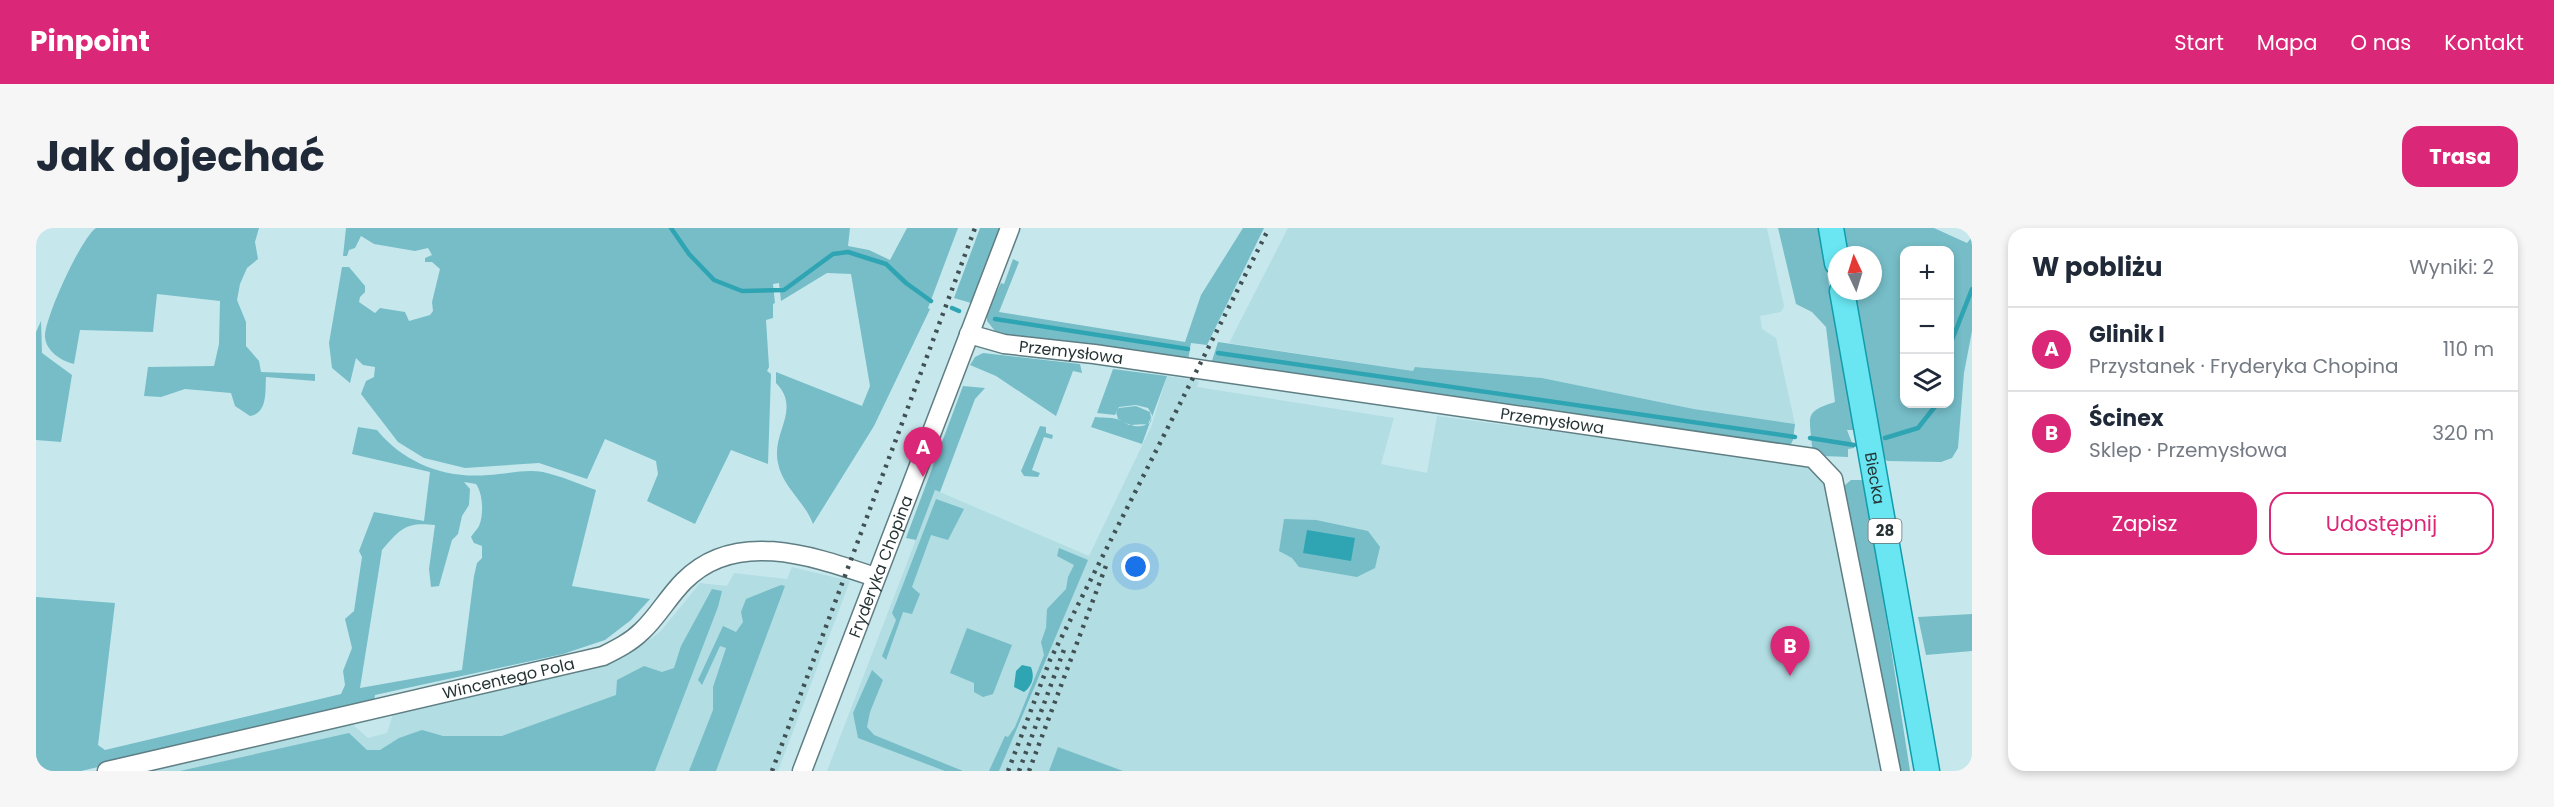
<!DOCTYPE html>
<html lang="pl">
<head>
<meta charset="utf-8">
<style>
  :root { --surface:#fff; --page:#f6f6f7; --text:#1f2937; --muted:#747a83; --line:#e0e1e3; --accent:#db2777 }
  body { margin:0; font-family:Poppins,sans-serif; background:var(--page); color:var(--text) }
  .controls { position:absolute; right:18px; top:18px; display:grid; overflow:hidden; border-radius:12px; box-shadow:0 3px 9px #0003 }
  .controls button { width:54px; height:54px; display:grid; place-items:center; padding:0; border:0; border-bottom:2px solid var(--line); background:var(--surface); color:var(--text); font:30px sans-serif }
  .compass { position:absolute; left:1792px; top:18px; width:54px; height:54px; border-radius:50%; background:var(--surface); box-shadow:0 3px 9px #0003; rotate:356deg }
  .you { position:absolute; left:1100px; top:339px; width:21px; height:21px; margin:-15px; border:4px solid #fff; border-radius:50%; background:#1a73e8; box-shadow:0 0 0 9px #1a73e833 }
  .badge { display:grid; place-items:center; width:39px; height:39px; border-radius:50%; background:var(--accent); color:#fff; font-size:20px; font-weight:700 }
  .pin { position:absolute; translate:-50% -50px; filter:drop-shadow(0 2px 3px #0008) }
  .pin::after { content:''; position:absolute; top:32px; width:21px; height:18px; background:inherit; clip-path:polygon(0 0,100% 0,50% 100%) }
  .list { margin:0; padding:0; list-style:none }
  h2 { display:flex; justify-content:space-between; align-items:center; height:78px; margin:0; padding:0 24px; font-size:26px }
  h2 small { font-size:20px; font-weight:400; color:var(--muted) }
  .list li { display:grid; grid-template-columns:39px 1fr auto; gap:18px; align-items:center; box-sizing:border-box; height:84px; padding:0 24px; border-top:2px solid var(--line) }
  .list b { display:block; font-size:22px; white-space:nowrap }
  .list p { margin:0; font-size:20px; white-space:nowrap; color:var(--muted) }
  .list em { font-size:20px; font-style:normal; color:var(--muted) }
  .actions { display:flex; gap:12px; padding:18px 24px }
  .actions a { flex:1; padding:14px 0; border:2px solid var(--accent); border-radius:18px; text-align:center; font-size:21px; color:var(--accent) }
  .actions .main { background:var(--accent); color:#fff }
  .icon { flex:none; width:33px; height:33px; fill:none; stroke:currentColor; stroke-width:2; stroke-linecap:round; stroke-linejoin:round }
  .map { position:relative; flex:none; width:1936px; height:543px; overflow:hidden; border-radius:18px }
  header { display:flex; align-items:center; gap:36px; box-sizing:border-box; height:84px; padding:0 30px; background:var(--accent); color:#fff }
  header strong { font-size:28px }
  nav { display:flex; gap:33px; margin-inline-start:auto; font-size:21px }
  .intro { display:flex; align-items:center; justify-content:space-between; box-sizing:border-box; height:144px; padding:0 36px }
  h1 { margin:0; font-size:42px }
  .button { padding:15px 27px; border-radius:18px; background:var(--accent); color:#fff; font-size:21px; font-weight:700 }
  main { display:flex; gap:36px; padding:0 36px }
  aside { flex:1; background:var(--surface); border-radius:18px; box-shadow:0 3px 9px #0003 }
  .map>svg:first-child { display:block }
  .built { fill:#b2dde3 }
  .green { fill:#76bdc8; fill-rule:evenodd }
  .water { fill:#2fa5b3 }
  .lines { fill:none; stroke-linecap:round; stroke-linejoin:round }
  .stream { stroke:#2fa5b3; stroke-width:4.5 }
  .minor-casing { stroke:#5f7e83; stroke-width:21 }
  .major-casing { stroke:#119cab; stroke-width:27 }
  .minor { stroke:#fff; stroke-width:18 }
  .major { stroke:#69e6f2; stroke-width:24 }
  .rail { stroke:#405053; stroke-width:4.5; stroke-dasharray:3 6; stroke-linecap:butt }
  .labels { text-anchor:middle; stroke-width:6; stroke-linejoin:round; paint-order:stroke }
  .shield { fill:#fff; stroke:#677072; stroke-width:1.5 }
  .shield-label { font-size:15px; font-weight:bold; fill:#263335 }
  .street-label { font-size:16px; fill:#263335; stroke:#fff }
</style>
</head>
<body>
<header>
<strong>Pinpoint</strong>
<nav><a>Start</a><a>Mapa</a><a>O nas</a><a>Kontakt</a></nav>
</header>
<div class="intro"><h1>Jak dojechać</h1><a class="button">Trasa</a></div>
<main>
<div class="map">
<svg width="1936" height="543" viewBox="0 0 1936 543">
  <rect width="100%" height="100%" fill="#c6e8ed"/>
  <path class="built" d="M1252,0H1731L1748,78L1745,84L1724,88L1726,101L1740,110L1759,196L1658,181L1506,150L1379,139L1377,143L1193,115Z
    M1131,148L1163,153L1161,159L1358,190L1345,236L1391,245L1401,188L1776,238L1792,257L1846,543H791L899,262L1053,328L1115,199Z
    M756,339L814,353L742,543H109L315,495L332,510L351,505L358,483L542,445L609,415L624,404L664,355L691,358L698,345L751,351Z"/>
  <path class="green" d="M60,0H223L219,14L222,31L211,40L204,56L201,72L210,94V118L223,133L225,144L279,146V153L230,149C229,163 232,185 214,188L199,178L195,165L149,161L125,169L108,168L112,139L178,138L183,116L184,73L121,66L117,104L44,102L38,136C25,133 10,123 9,109C8,91 45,10 60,0Z
    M310,0H814L812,18L833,22L854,32L871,0H922L892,80L894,81L838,198L777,296C769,274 746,258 742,235C735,204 766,182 740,155V144L826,178L834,158L815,46L791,45L745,73L743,55L737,56L739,75L737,76V90L730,92L733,139L731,143L735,146L732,236L695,222L659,296L611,273L622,246L620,233L569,211L551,251L503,235L429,240L388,230L362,214L325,166L330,153L338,149L339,139L327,137L320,130L314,155L296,140L293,115L306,39H313L329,58V64L324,69L323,74L339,85L344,80L369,84L373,93L394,87L397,83L396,74L404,41L396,34H389V30L396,27L392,20L379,23L338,16L325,8L319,20L313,22L311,28H307Z
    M944,0H965L935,75L918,70Z
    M1207,0H1228L1171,117L1155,115L1152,132L970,106L959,103L951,93V84L965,55L968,56L977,31L983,34L963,84L1149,114L1165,67Z
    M1742,0H1783L1819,202H1811L1818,220L1812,221V229L1787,228L1776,219C1774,188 1767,184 1799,174L1790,99L1776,84L1760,76Z
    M1805,0H1898L1931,15L1936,9V103L1928,145L1922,220L1916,230L1905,234L1851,233L1847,229L1817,63H1837V27H1810ZM1868,22H1914V176H1868Z
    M5,93L6,125L36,147L25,214L0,212V104Z
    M1182,114L1377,143L1379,139L1506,150L1658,181L1759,196L1757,212L1753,220L1175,136Z
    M947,125L1044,136L1046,145L1037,143L1020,188L960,148L934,137L939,129Z
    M1077,141L1131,148L1106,216L1055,199L1059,189C1066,190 1074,189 1081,191C1093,196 1102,203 1115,194L1116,187L1112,180L1100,177L1083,179L1079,187L1061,185Z
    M927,158L949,160L939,171L904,264L899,262L880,312L870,310Z
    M1100,178L1114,184L1115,190L1112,196L1093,197L1082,191L1080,184L1083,180Z
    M1004,198L1010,199V205L1017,207L1016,211L1008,209L996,242L1004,245L1002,249L988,248L985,243Z
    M322,199L341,202C368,235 409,251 452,247C470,246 489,241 507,244C525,248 543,256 560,262L536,358L614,371L595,392L569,412L527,426L339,467L338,475L45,543H0V369L79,375L62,517L69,522L305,466L309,457L307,443L316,420L309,391L318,383L326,329L323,323L338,284L388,293L394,244L316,226ZM428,254L440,256C447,266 448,286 443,298C441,302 437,305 435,309L438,315L446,318V330L441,335L438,348L426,442L324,460L346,322C365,300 370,294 399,297L393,341L395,359L403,358L416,312L422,306L426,288L433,277L434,261Z
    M1815,252H1829L1874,543H1859L1807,265L1809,257Z
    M900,271L928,281L912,312L895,307L876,359L884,366L876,386L867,384L850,432L846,428L860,392L856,385Z
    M1248,291L1280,292L1332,303L1344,319L1339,340L1321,349L1263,339L1256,330L1243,323Z
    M1023,320L1052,332L963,543H953L969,508L972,509L979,499L1008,427L1005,414L1010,400L1011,381L1030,361L1032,349L1038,337L1021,328Z
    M745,357L749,358L680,543H653L677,482V459L690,420L684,418L666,457L662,452L687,398L700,404L707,394L705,384L710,371Z
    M676,361L686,363L682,379L619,543H144L313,505L331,522H344L363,510L386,502L407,508H466L580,467L581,452L608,438L626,444L638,440L645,418Z
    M1936,386V423L1890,427L1882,389Z
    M931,400L976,417L957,466L947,469L938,464V455L914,445Z
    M836,442L847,452L834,484L831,499L838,507L927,543H909L822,510L817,485Z
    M1022,519L1087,543H1013Z"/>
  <path class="water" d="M1271,302L1319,310L1315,333L1267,325Z
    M986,437L995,439C999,449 996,458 988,464L978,459L980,443Z"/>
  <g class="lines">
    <path class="stream" d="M635,0L653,26L678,52L706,63L748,62L797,26L812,24L850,36L870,55L895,73
      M916,80L923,83
      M959,91L1152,121
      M1914,117L1936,61
      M1182,125L1759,209
      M1774,210L1818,217
      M1849,210L1882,200L1901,176"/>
    <g class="minor-casing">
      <g id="minor">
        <path id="s1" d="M933,106L968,116L1058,126L1777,230L1797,251L1855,543"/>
        <path id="s2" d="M71,543L567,428C581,421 595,414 606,403C622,388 632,369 648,353C700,300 779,329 839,349"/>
        <path id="s3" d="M766,543L974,0"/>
      </g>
    </g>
    <g class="major-casing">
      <g id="major">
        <path d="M1795,0L1801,35"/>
        <path id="s4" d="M1806,63L1891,543"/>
      </g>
    </g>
    <use href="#minor" class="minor"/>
    <use href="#major" class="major"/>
    <path class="rail" d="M736,543L939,0
      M972,543L1014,432L1233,0
      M983,543L1029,419
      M993,543L1071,335"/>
  </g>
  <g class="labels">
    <rect class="shield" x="1832.5" y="291" width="33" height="24" rx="4.5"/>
    <g class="shield-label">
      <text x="1849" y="308">28</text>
    </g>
    <g class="street-label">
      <text dy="6" stroke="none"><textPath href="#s1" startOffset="104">Przemysłowa</textPath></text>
      <text dy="6" stroke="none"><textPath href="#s1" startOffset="590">Przemysłowa</textPath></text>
      <text dy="6" stroke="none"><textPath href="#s4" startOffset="190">Biecka</textPath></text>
      <text dy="6" stroke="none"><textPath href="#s3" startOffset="219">Fryderyka Chopina</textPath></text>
      <text dy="6" stroke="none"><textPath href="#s2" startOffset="412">Wincentego Pola</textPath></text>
    </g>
  </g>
</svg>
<div class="controls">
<button>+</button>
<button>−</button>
<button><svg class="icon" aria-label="layers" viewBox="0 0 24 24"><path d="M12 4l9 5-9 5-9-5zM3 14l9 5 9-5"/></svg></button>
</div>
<svg class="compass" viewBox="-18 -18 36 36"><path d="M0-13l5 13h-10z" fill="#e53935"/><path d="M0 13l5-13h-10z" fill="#747a83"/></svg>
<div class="you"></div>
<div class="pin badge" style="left:887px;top:249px">A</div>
<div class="pin badge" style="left:1754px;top:448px">B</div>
</div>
<aside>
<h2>W pobliżu<small>Wyniki: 2</small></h2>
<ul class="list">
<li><span class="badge">A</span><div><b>Glinik I</b><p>Przystanek · Fryderyka Chopina</p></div><em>110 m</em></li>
<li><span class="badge">B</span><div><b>Ścinex</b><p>Sklep · Przemysłowa</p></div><em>320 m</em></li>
</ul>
<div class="actions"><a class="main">Zapisz</a><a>Udostępnij</a></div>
</aside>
</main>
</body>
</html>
